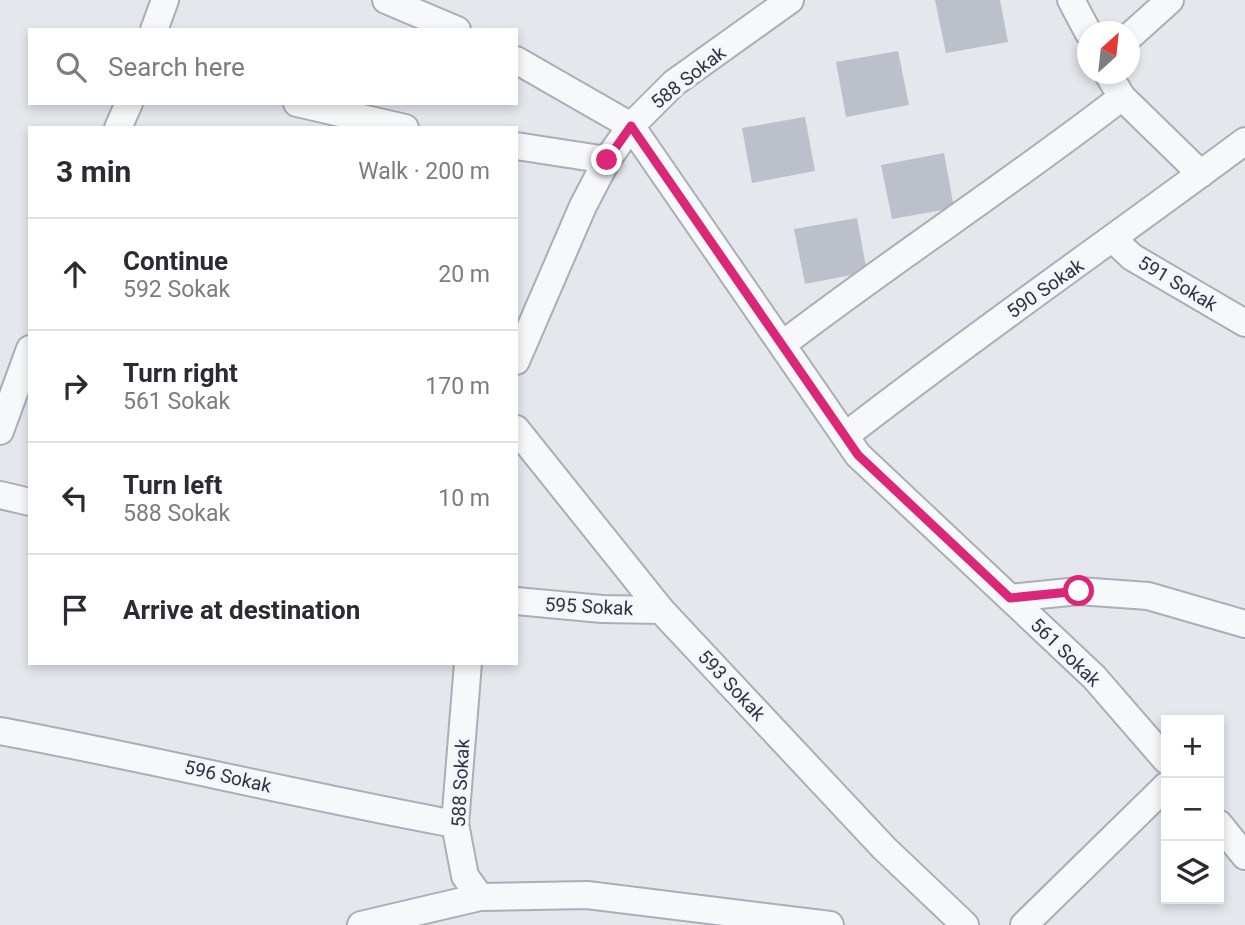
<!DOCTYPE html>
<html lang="en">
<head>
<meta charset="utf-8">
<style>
  :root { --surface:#fff; --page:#f7f7f7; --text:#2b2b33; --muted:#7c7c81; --line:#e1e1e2 }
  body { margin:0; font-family:Roboto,sans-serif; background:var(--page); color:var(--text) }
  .controls { position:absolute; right:21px; bottom:21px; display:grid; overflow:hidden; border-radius:0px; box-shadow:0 4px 10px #0003 }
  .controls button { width:63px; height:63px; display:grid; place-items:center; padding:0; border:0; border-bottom:2px solid var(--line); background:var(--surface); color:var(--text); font:35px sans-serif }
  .compass { position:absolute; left:1077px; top:21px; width:63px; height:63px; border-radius:50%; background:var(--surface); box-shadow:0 4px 10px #0003; rotate:27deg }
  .stop { position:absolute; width:21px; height:21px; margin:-16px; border:5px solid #db2777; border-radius:50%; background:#fff }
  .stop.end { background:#db2777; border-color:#fff; box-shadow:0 2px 7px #0008 }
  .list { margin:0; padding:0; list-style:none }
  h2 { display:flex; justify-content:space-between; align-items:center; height:91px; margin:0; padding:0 28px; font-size:30px }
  h2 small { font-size:23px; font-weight:400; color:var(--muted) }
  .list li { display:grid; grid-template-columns:46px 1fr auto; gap:21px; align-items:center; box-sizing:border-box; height:112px; padding:0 28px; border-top:2px solid var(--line) }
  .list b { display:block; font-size:26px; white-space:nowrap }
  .list p { margin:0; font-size:23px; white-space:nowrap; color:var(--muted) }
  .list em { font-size:23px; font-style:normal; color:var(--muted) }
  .icon { flex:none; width:38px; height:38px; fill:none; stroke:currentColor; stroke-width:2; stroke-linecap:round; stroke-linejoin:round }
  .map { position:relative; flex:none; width:1245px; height:925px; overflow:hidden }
  .search { position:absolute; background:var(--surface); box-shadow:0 4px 10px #0003; left:28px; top:28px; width:490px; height:77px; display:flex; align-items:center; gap:18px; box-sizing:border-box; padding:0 24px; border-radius:0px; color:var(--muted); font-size:26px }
  .panel { position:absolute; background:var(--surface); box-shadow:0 4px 10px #0003; left:28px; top:126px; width:490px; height:539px; border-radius:0px }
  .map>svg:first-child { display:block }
  .building { fill:#bbc0ca }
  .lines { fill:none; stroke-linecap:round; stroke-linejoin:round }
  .minor-casing { stroke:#a9aeb7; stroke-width:30 }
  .minor { stroke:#f7f8fa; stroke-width:26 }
  .route { stroke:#db2777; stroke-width:9 }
  .labels { text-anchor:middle; stroke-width:7; stroke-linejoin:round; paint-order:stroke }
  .street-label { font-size:19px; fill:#2b3445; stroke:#f4f6f9 }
</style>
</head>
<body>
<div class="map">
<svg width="1245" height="925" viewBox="0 0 1245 925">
  <rect width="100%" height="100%" fill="#e4e7ec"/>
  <path class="building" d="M935,0H1000L1008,42L946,53Z
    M898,51L909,105L846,117L836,62Z
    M805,117L815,171L752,183L742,128Z
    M944,153L954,208L892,219L881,165Z
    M857,218L867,272L805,284L794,229Z"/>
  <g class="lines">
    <g class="minor-casing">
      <path id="minor" d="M386,0L457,30
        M1071,0L1088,32
        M154,30L165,0
        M1130,36L1170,0
        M516,60L631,126L858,455L1094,677L1166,760
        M1108,74L1122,97L1201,174
        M297,103L405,128
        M118,128L129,103
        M516,146L607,160
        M1114,240L1132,257L1245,323
        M783,344C894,259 1011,183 1122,97
        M516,361L583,206L607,160L631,126L674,83L790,0
        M516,429L661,610L884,848L965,925
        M0,431L30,349
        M845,436C976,334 1112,240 1245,141
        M0,495L30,502
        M1010,598L1079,591L1148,596L1245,624
        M516,601L602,609L661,610
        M468,663L455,824L465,876L480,897
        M0,731C152,759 303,796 455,824
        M1219,824L1245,856
        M361,925L480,897L587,895L830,925
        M1024,925L1166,786"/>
    </g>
    <use href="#minor" class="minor"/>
  </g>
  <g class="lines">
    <path class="route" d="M607,160L631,126L858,455L1010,598L1079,591"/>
  </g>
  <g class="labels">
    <g class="street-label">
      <text transform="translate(688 77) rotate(-38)" y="7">588 Sokak</text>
      <text transform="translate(1178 283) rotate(31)" y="7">591 Sokak</text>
      <text transform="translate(1045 288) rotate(-35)" y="7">590 Sokak</text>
      <text transform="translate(589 606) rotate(3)" y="7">595 Sokak</text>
      <text transform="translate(1066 652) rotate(44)" y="7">561 Sokak</text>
      <text transform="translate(732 685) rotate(47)" y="7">593 Sokak</text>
      <text transform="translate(228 776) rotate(13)" y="7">596 Sokak</text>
      <text transform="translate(460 783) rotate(-87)" y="7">588 Sokak</text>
    </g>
  </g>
</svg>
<div class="controls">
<button>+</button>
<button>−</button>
<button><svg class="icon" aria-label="layers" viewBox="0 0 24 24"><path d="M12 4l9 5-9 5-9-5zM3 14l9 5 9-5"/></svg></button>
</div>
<svg class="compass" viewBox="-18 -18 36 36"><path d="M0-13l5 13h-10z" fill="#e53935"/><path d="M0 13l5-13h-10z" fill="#7c7c81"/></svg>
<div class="stop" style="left:1079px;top:591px"></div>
<div class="stop end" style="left:607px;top:160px"></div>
<div class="search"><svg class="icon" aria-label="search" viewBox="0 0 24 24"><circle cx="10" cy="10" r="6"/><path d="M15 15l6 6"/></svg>Search here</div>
<section class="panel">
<h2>3 min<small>Walk · 200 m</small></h2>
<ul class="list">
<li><svg class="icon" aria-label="ahead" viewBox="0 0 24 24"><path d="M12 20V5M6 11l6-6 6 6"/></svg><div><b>Continue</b><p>592 Sokak</p></div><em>20 m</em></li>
<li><svg class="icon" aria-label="right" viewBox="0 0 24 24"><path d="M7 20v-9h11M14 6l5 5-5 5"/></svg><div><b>Turn right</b><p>561 Sokak</p></div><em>170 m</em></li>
<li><svg class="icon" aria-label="left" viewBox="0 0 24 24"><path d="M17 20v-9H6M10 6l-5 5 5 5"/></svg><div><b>Turn left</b><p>588 Sokak</p></div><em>10 m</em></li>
<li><svg class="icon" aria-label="arrive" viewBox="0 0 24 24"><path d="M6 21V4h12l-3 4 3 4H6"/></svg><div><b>Arrive at destination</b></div></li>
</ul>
</section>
</div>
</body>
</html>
